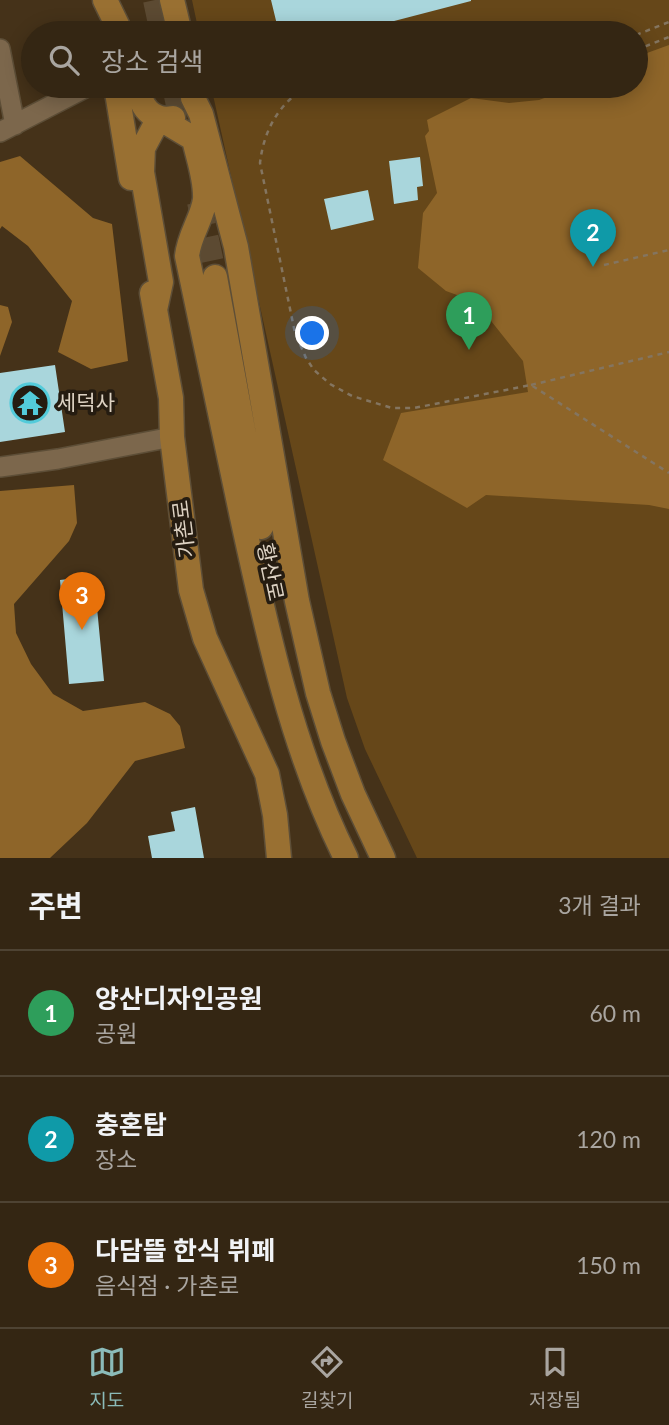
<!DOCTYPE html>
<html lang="ko">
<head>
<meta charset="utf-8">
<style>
  :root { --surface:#342613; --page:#3f3221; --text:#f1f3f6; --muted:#a9a5a0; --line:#4e4333; --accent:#8bbbb9 }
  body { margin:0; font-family:Lato,"Noto Sans KR",sans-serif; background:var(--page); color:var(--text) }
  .you { position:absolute; left:313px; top:334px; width:24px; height:24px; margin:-18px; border:5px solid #fff; border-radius:50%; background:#1a73e8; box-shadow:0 0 0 10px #1a73e833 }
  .badge { display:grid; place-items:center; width:46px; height:46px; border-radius:50%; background:var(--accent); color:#fff; font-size:23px; font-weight:700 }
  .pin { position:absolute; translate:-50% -58px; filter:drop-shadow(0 2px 4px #0008) }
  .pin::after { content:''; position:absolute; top:37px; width:24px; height:21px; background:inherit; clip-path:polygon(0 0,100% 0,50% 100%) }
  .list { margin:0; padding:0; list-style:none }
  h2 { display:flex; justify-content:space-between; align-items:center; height:91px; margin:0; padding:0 28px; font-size:30px }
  h2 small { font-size:23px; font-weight:400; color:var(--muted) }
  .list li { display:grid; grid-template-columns:46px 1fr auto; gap:21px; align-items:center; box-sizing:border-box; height:126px; padding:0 28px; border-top:2px solid var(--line) }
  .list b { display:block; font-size:26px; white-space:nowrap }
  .list p { margin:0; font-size:23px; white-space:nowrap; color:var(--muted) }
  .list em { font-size:23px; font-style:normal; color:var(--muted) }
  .icon { flex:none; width:38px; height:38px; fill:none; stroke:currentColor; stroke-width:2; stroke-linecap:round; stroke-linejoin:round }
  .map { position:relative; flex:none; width:669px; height:858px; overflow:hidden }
  .search { position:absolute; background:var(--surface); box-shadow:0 4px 18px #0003; left:21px; right:21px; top:21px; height:77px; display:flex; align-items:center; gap:18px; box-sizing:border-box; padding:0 24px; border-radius:38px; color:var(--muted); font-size:26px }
  .sheet { height:469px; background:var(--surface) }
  nav { display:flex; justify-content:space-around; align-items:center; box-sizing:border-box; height:98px; border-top:2px solid var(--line); background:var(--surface); font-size:19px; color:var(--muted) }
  nav a { display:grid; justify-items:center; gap:4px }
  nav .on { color:var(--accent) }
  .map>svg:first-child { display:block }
  .green { fill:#664719 }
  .forest { fill:#8e6529 }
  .building { fill:#a9d6dc }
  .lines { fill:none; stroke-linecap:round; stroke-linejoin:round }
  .major-tunnel { stroke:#5c4a32; stroke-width:24; stroke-dasharray:24 12; stroke-linecap:butt }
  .minor-casing { stroke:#5d4e37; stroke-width:22 }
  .major-casing { stroke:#5d4e37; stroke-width:27 }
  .path { stroke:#847560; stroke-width:2.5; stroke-dasharray:5 5; stroke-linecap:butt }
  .minor { stroke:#7c674c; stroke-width:19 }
  .major { stroke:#997032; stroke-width:24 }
  .labels { text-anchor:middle; stroke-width:7; stroke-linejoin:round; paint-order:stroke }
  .poi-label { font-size:21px; fill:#ddd2c3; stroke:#251c11; text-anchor:start }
  .street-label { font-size:21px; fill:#ddd2c3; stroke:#251c11 }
</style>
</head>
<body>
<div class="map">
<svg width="669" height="858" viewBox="0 0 669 858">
  <rect width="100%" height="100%" fill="#453219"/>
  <path class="green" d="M192,0H669V858H417L365,749L347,698L211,86H636V33H199Z"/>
  <path class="forest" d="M669,45V509L649,505L486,495L467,508L383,460L401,413L528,392L523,361L476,302L446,291L418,268L423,213L437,193L425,136L429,131L427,120L471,98L509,103L539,100L577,86H636V57Z
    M20,156L93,218L112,224L128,361L91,369L58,352L72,301L28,246L2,226L0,229V162Z
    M0,305L8,307L12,322L0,356Z
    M74,485L77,523L69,541L14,604L16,633L31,664L53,694L83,711L145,702L170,714L180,726L185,748L135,761L87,823L50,858H0V491Z"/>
  <path class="building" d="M271,0H471V1L348,33H299L298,30L279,33Z
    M420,157L423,186L417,187L418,200L394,204L389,161Z
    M368,190L374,220L331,230L324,199Z
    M55,365L65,432L0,442V373Z
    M94,576L104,681L69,684L60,580Z
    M195,807L204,858H152L148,836L175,831L171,812Z"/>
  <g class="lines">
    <path class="major-tunnel" d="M155,0L162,33
      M174,86L185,139
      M199,202L215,277"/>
    <g class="minor-casing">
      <path id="minor" d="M0,49L15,125
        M0,132L89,86
        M0,467L58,459L172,437"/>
    </g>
    <g class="major-casing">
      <path id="major" d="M105,0L121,33
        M172,0L180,33
        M116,86L131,178
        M141,86C137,106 153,122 173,118
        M193,98L201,114L236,247L297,601L318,693L333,741L353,794L383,858
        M215,277L261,527
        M152,293L171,398L172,437L191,590L205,638L267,774L275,815L279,858
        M155,310L161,282L142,172L143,148L159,118L194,139C198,158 206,179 205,199C203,217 189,235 187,256C205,343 224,430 242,517C267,632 293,752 346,858"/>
    </g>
    <path class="path" d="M636,35L669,22
      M636,50L669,37
      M307,86C279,104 264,129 260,163L295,333L306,358L314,370L330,384L352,396L392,408H414L531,385L669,473
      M460,86C492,96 522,96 553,86
      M604,265L669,250
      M531,385L669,352"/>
    <use href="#minor" class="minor"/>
    <use href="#major" class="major"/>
  </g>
  <defs>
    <g id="temple-ring" transform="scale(2.0125)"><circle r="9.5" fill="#251c11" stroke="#53cbda" stroke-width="1.5"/><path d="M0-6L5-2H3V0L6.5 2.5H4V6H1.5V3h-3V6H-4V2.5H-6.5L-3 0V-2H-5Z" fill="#53cbda"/></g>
  </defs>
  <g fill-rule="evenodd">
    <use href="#temple-ring" x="30" y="403"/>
  </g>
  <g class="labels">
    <g class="poi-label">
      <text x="57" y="410">세덕사</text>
    </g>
    <g class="street-label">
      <text transform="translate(184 529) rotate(-97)" y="7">가촌로</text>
      <text transform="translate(270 572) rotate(78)" y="7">황산로</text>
    </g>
  </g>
</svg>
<div class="you"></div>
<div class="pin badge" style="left:469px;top:350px;background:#2e9e5b">1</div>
<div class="pin badge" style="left:593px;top:267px;background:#0f9aa8">2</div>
<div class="pin badge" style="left:82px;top:630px;background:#e8710a">3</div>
<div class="search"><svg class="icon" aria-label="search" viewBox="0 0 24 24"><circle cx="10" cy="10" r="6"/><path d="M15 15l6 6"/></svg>장소 검색</div>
</div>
<section class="sheet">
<h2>주변<small>3개 결과</small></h2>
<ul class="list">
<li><span class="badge" style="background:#2e9e5b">1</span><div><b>양산디자인공원</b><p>공원</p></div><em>60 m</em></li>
<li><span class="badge" style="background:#0f9aa8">2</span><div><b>충혼탑</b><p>장소</p></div><em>120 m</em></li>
<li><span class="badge" style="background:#e8710a">3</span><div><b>다담뜰 한식 뷔페</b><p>음식점 · 가촌로</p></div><em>150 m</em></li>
</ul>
</section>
<nav>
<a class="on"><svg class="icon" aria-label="map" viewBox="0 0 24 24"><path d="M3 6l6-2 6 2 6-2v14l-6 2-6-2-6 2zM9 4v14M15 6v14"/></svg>지도</a>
<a><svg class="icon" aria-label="directions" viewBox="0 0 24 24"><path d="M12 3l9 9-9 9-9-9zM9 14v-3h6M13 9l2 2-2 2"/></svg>길찾기</a>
<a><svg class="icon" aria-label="saved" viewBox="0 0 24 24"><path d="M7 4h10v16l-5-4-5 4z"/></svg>저장됨</a>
</nav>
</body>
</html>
